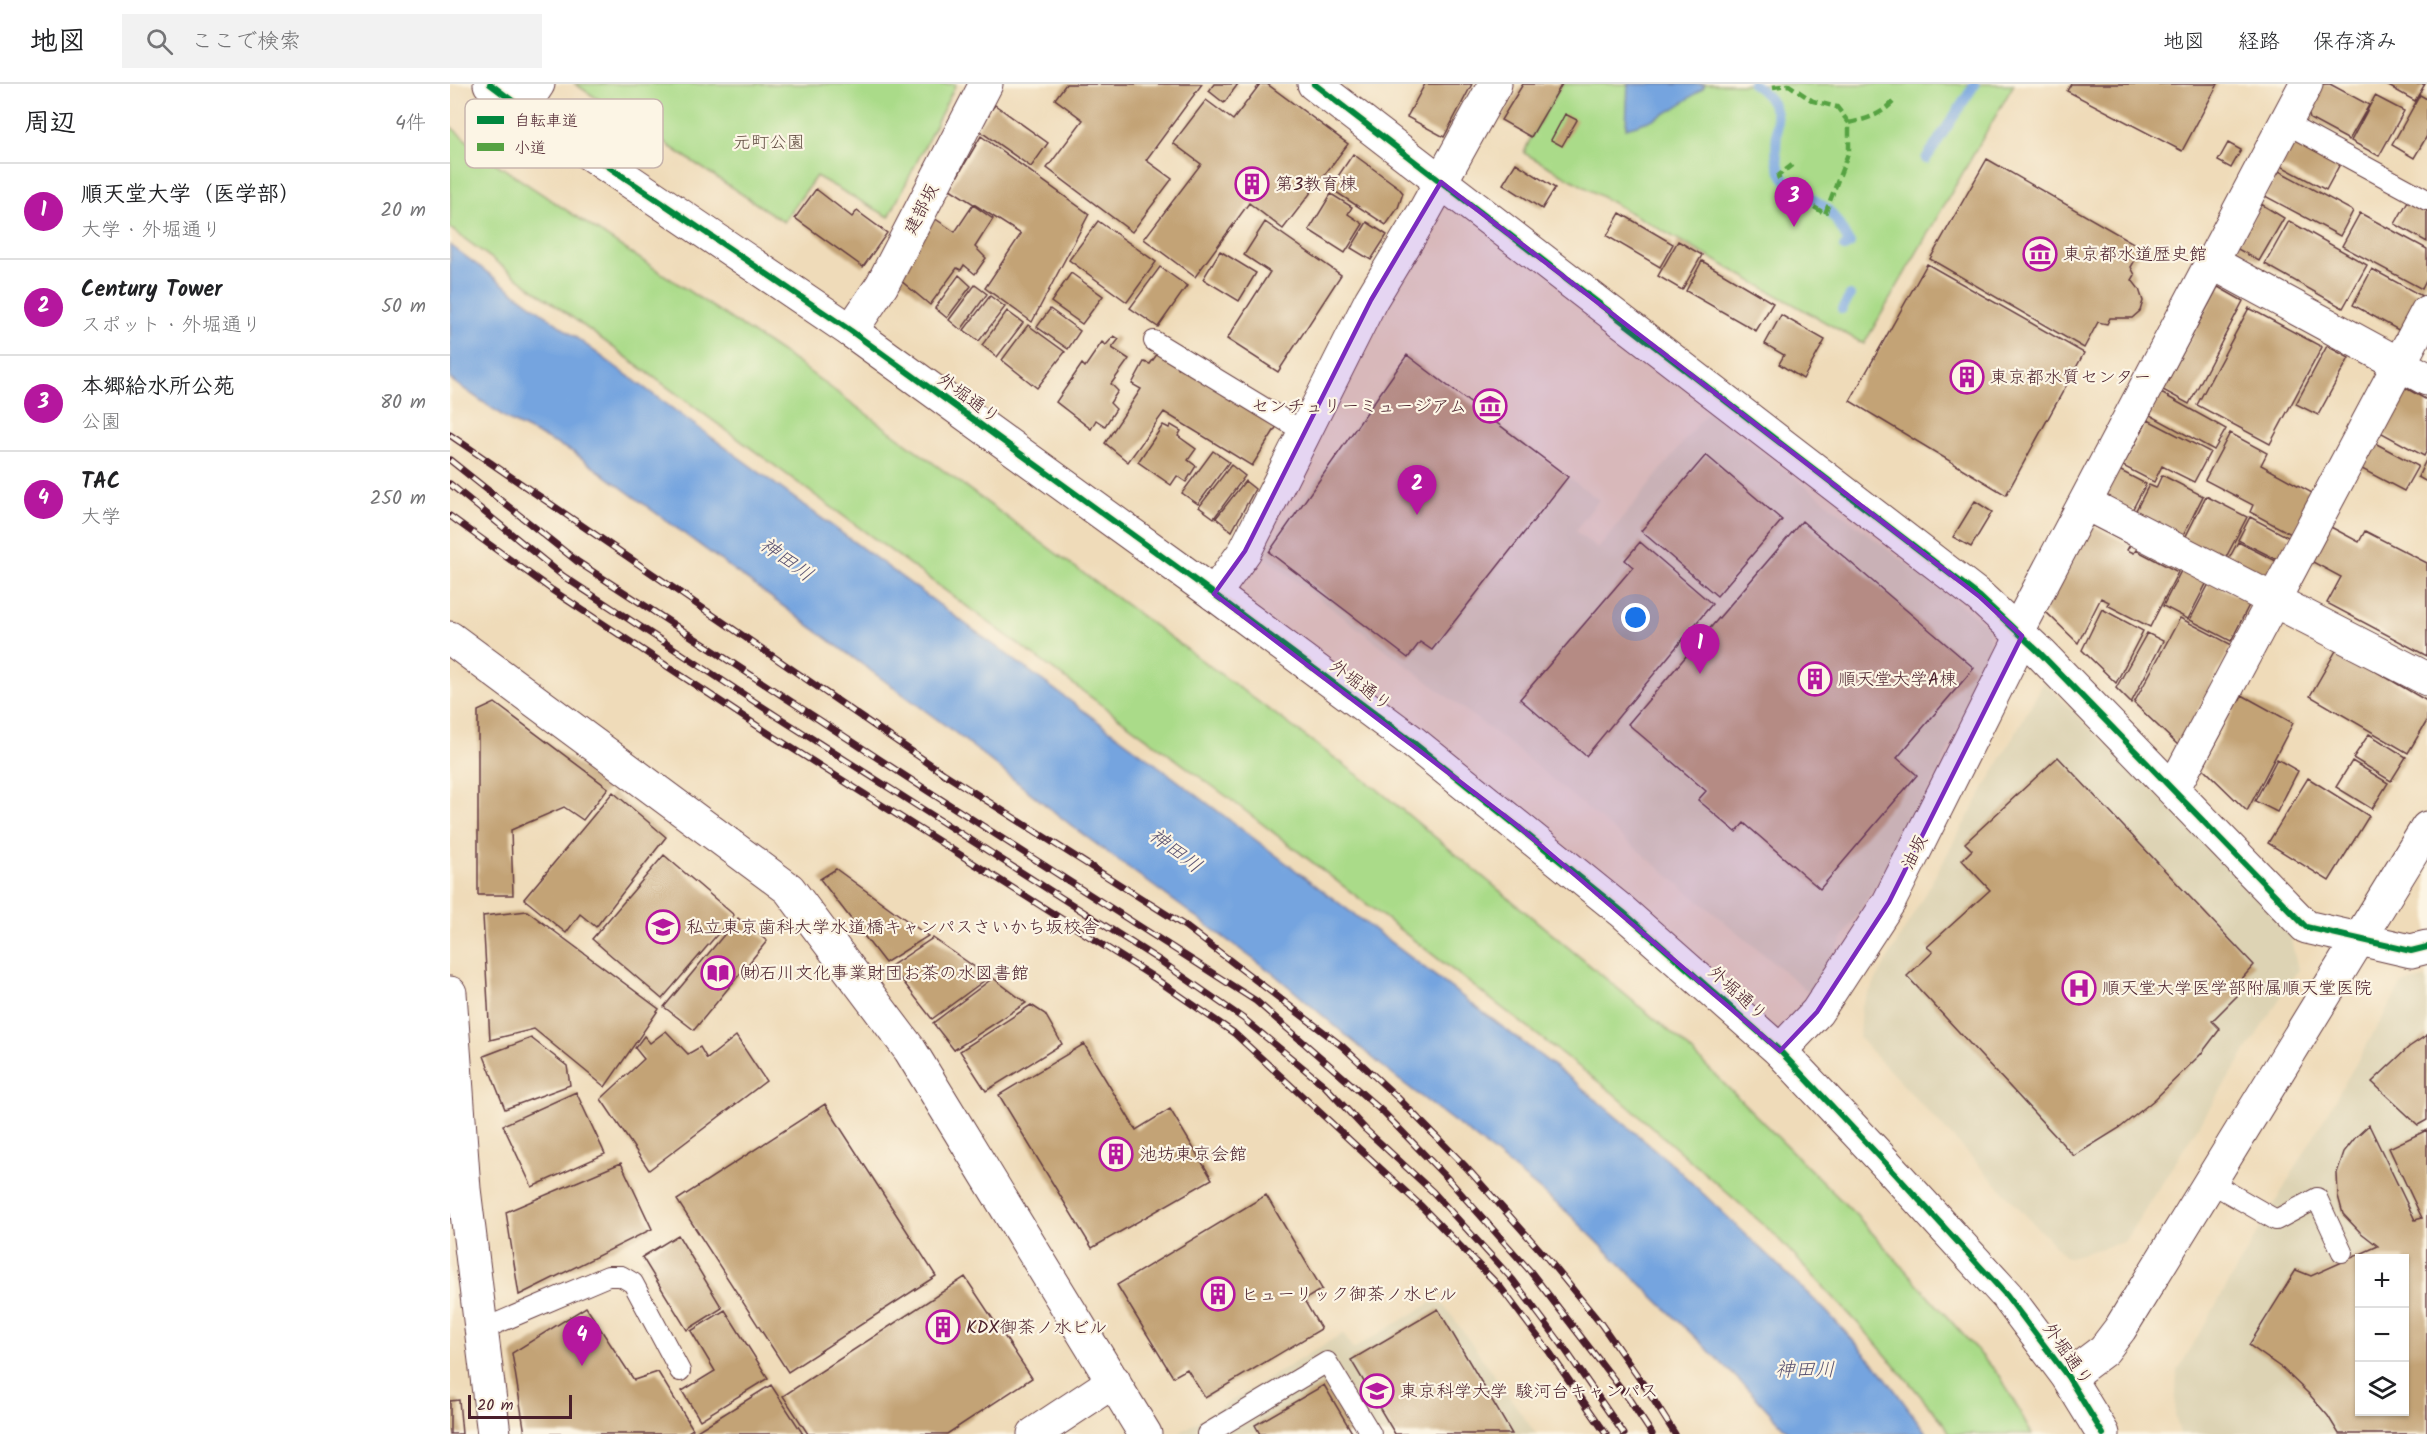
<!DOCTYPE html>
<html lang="ja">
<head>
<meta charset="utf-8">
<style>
  :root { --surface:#fff; --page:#f2f2f2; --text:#202124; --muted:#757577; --line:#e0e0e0; --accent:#b5179e }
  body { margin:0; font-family:Kalam,"Klee One",sans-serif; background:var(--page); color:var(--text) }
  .controls { position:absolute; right:18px; bottom:18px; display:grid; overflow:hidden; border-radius:0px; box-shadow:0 2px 4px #0004 }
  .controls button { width:54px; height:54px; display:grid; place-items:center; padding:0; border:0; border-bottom:2px solid var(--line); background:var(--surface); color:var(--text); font:30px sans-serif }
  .scale { position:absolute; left:18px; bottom:15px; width:104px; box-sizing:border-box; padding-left:6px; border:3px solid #4a1f2b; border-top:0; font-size:16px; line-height:21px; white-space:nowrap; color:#4a1f2b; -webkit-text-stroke:4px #fcf5e5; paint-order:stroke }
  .you { position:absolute; left:1186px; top:534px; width:21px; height:21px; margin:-15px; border:4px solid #fff; border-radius:50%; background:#1a73e8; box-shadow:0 0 0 9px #1a73e833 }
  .badge { display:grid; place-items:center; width:39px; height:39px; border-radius:50%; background:var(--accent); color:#fff; font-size:20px; font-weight:700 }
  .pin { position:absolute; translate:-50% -50px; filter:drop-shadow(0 2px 3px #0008) }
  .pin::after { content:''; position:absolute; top:32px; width:21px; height:18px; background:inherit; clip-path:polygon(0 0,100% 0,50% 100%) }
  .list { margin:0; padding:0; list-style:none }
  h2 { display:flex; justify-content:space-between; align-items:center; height:78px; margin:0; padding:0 24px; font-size:26px }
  h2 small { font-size:20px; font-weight:400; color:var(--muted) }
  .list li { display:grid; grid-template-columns:39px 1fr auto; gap:18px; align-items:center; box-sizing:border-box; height:96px; padding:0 24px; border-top:2px solid var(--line) }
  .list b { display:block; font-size:22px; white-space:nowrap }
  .list p { margin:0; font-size:20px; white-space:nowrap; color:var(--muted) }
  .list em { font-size:20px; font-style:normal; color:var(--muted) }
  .icon { flex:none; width:33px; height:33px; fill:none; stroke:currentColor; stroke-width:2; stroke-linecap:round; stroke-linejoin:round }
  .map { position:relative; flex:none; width:1977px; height:1350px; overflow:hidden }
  header { display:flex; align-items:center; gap:36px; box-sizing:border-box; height:84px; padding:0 30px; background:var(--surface); border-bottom:2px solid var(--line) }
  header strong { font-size:28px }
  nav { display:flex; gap:33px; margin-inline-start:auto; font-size:21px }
  .search { width:420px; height:54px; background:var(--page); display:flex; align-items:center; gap:15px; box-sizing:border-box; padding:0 21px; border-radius:0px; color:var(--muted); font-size:22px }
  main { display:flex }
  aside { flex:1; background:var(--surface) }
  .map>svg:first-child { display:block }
  .built { fill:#ddd3b4; fill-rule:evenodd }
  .green { fill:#aadb89; stroke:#7a7d5a; stroke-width:1.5 }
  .water { fill:#75a4df; stroke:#606285; stroke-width:1.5 }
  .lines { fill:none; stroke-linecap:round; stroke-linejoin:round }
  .stream { stroke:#75a4df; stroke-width:10 }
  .building { fill:#c3a376; fill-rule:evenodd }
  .service-casing { stroke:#633b40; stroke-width:22 }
  .minor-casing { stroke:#633b40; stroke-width:35 }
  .tertiary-casing { stroke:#633b40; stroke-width:35 }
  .secondary-casing { stroke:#633b40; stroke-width:35 }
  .service { stroke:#fff; stroke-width:20 }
  .minor { stroke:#fff; stroke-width:33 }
  .tertiary { stroke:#fff; stroke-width:33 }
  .secondary { stroke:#fff; stroke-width:33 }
  .rail-casing { stroke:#4a1f2b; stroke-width:7 }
  .rail { stroke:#fcf5e5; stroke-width:4.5; stroke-dasharray:14; stroke-linecap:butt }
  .quiet { stroke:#56a243; stroke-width:4.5; stroke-dasharray:9 4.5; stroke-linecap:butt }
  .cycleway-casing { stroke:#fcf5e5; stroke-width:10 }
  .cycleway { stroke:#00873e; stroke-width:6 }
  .marked { fill:#7b2cbf; fill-opacity:0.2; stroke:#7b2cbf; stroke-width:4.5; stroke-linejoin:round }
  .labels { text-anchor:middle; stroke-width:4.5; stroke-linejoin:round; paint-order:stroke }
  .park-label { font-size:18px; fill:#624e42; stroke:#fcf5e5 }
  .poi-label { font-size:18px; fill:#4a1f2b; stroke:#fcf5e5; text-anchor:start }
  .street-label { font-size:18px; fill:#4a1f2b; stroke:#fcf5e5 }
  .water-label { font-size:20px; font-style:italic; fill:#5b5473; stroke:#fcf5e5 }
  .key { fill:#fcf5e5; stroke:#c7b5ad; stroke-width:1.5 }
  .key-label { font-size:16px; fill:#4a1f2b }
</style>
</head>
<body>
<header>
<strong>地図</strong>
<div class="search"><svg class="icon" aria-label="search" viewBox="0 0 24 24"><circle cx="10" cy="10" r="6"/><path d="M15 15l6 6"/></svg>ここで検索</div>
<nav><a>地図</a><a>経路</a><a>保存済み</a></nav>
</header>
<main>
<aside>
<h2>周辺<small>4件</small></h2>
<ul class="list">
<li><span class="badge">1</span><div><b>順天堂大学（医学部）</b><p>大学 · 外堀通り</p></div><em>20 m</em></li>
<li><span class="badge">2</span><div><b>Century Tower</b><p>スポット · 外堀通り</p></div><em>50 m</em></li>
<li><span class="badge">3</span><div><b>本郷給水所公苑</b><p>公園</p></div><em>80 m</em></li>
<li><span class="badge">4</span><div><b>TAC</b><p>大学</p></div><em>250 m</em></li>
</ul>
</aside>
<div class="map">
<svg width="1977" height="1350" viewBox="0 0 1977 1350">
  <rect width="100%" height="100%" fill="#fcf5e5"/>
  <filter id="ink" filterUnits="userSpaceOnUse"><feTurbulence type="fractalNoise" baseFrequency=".0167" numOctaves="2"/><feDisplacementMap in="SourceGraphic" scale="12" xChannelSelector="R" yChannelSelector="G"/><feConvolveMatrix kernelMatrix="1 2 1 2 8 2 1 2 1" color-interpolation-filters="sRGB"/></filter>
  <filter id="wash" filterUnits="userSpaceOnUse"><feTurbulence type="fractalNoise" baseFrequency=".008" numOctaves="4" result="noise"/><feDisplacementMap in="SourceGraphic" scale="24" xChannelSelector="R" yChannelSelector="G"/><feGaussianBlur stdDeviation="1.35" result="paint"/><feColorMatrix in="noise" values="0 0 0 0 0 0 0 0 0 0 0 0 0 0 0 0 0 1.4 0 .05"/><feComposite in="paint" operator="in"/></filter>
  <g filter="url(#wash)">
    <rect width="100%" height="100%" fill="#efdbb9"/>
    <path class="built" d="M957,271L1149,416L1125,447L1148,465L1258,327L1539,543L1540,574L1467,735L1359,908L1062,662L811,470Z
      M1594,598L1838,842L1848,886L1674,1158L1616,1174L1409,954L1411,923Z
      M1977,894V1350H1730L1725,1331L1727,1288L1952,900ZM1910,1174H1954V1328H1910Z
      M984,1217L994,1221L1086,1350L729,1349L893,1249L903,1265Z"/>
    <path class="green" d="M125,0H506L439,133L366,92L334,138Z
      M1112,0H1564L1414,260L1074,69L1081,53Z
      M0,42L36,73L343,276L927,705L1230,956L1407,1132L1550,1292L1582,1350H1499L1492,1337L1417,1249L1322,1148L1163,1009L776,712L0,144Z"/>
    <path class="water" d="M1178,0H1254V3C1226,25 1211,35 1176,44Z
      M0,161L695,672L1125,998L1223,1081L1376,1227L1430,1286L1477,1350H1340L1296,1303L1118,1129L1023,1052L944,992L825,891L627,746L503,647L123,368L62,338L0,295Z"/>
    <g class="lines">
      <path class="stream" d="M1303,0C1345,28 1316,56 1331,88C1340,108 1362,111 1377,125C1387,134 1393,149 1400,160L1394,163
        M1476,75L1525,0
        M1392,225L1400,212"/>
    </g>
    <g id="blocks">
      <path class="building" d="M616,0H752L696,76L722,95L682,148L597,84L633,36L605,15Z
        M764,0H788L774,19L759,7Z
        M810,0H817L898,60L833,145L799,119L745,193L694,155L751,80L723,59L756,16L783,36Z
        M975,0H1022L994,53L957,33Z
        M1073,0H1112L1081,53L1051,36Z
        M1621,0H1768L1732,67L1617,7Z
        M1870,0H1880L1919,21L1899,56L1860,35L1857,24Z
        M1935,0H1975L1965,17Z
        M1970,11L1977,15V52L1964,74L1942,61Z
        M1925,12L1954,27L1929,72L1901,57Z
        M545,21L598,59L581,83L527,45Z
        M1115,30L1127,36L1112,62L1101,56Z
        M531,52L639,130L582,238L535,204L571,150L500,105Z
        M1846,54L1891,78L1876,106L1831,82Z
        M1778,59L1791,66L1781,84L1768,77Z
        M903,70L948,103L953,109L948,124L936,141L880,104Z
        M1537,75L1692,164L1681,183L1685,191L1682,196L1689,205L1693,217L1690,227L1682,234H1660L1657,240L1648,238L1634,264L1480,175Z
        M1066,79L1105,104L1092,125L1053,100Z
        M1829,87L1903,127L1890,152L1815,112Z
        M366,105L402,133L407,127L437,149L413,183L345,134Z
        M881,110L902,123L898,130L913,140L895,169L859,146Z
        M1958,117L1977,127V158L1945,140Z
        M1811,120L1834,134L1809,177L1786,164Z
        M523,121L543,135L525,163L536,174L525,190L514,181L511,186L507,184L480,221L450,196L481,132L505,148Z
        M1170,129L1223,160L1210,183L1157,152Z
        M1910,129L1977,165V195L1972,205L1892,162Z
        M648,137L706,178L677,218L619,176Z
        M1839,137L1917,181L1893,224L1815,180Z
        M815,138L891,191L828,288L777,255L820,188L794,171Z
        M917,138L937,151L921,176L901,164Z
        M1228,157L1252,171L1232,206L1208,192Z
        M770,167L806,189L789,217L753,195Z
        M1252,177L1323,219L1306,247L1236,207Z
        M1477,180L1634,269L1556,411L1400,317Z
        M710,183L737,202L708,243L680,224Z
        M1922,185L1972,212L1952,248L1903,221Z
        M621,189L653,212L632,240L601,218Z
        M509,191L521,202L497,234L485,224Z
        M525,201L537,210L511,246L499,236Z
        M1768,203L1793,217L1739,320L1713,306Z
        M540,212L555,223L529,257L514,246Z
        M1799,224L1872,263L1820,360L1747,321Z
        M600,225L630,247L618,265L587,243Z
        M557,227L573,239L547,273L532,261Z
        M1331,231L1375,256L1353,295L1329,280L1334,271L1315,260Z
        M578,241L615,268L587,304L552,276Z
        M664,252L669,255L662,264L679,275L661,300L668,307L660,319L666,325L655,342L646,336L641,345L606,318L632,280L635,283L652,258L656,261Z
        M1877,262L1899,274L1868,331L1846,320Z
        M708,269L827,342L802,382L714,328L678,378L655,359L691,305L682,300L694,278L700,280Z
        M957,271L1118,393L982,566L970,558L958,574L819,468Z
        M1954,303L1977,316V366L1974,372L1930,348Z
        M1711,309L1776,345L1764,366L1700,331Z
        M1698,336L1760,368L1744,398L1712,382L1704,398L1673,382Z
        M713,341L719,344L721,341L731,347L728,352L746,365L738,376L746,382L736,398L727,392L721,401L688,378Z
        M1780,349L1817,369L1811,381L1864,410L1843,451L1800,428L1803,421L1755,396Z
        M1923,358L1968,382L1954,407L1910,384Z
        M763,367L779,378L748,420L732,409Z
        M1256,371L1332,436L1267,512L1191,447Z
        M1977,374V398L1968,393Z
        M781,381L795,392L764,434L749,423Z
        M1669,386L1696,400L1680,430L1653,416Z
        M1712,391L1753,412L1731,456L1683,432L1699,401L1706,404Z
        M795,397L805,405L782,447L766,434Z
        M1756,412L1797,433L1773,479L1733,458Z
        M1525,417L1542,428L1521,463L1503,453Z
        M1800,433L1840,454L1828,476L1788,456Z
        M1352,437L1524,584L1447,674L1467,691L1370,805L1294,739L1286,748L1248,716L1256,707L1178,640Z
        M1641,441L1680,461L1677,466L1684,469L1686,466L1728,488L1700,543L1657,521L1659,518L1651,514L1628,559L1595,527Z
        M1877,441L1909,458L1915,447L1977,479V572L1877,519L1891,493L1859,476Z
        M1190,458L1262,520L1136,672L1070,615L1183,483L1175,476Z
        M1788,458L1828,478L1816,500L1776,480Z
        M1732,485L1757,498L1738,535L1713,522Z
        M1760,498L1800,519L1781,557L1740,536Z
        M1652,525L1693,547L1666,599L1632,566Z
        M1730,534L1782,561L1729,662L1684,619Z
        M1697,549L1713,557L1681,619L1666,604Z
        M1887,565L1977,617V637L1958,669L1860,612Z
        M1792,611L1843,639L1797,727L1753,684Z
        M45,619L158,704L133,736L114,723L61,746L63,811H28V627Z
        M1919,650L1956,673L1941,697L1903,674Z
        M1608,673L1804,881L1789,898L1795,904L1762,937L1770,945L1751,970L1704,1016L1671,1043L1624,1072L1457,892L1483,868L1477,863L1540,806L1512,776L1522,766L1515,759Z
        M1827,675L1848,687L1827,728L1805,717Z
        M1902,677L1938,699L1922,725L1886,703Z
        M1858,694L1919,732L1879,797L1818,759Z
        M163,708L216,753L146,843L130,830L116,849L74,815Z
        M214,771L284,831L212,915L142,855Z
        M386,785L478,852L435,879L370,795Z
        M77,827L209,925L155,1003L84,945L40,956L33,832Z
        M288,834L317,857L244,946L214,923Z
        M483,854L539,893L482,935L441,882Z
        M543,894L576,919L504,966L483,939Z
        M581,921L595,930L612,960L536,1007L510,967Z
        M216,947L238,970L250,963L257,975L286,952L316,997L199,1086L151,1015L194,975L185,964L194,952L200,959Z
        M1977,951V1036L1968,1041L1922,998L1959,963Z
        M81,954L117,982L120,1001L55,1025L34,972Z
        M634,960L686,1046L720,1025L762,1095L642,1164L549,1011Z
        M126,1008L155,1070L82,1103L53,1041Z
        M375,1020L486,1192L338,1288L227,1116Z
        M1919,1041L1965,1136L1972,1134L1939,1064L1977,1046V1350H1889L1878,1332L1859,1310L1833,1285L1799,1261L1846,1186L1861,1192L1928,1162L1910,1148L1893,1130L1888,1112L1887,1089L1894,1068L1905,1054ZM1910,1174H1954V1328H1910Z
        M171,1079L202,1145L69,1211L56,1128Z
        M816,1111L872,1205L854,1216L871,1245L755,1314L737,1285L723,1293L667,1201Z
        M228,1151L272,1224L237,1246L192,1173Z
        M515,1193L582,1294L497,1350H358L333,1312Z
        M136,1223L184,1296L208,1288L243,1345L235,1350H75L62,1269Z
        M988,1225L1062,1350H945L901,1276Z
        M275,1226L318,1294L250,1336L232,1307L265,1287L241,1247Z
        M321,1301L353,1350H242Z
        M874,1301L903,1350H810L805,1341Z
        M9,1316L12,1350H0V1317Z"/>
    </g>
  </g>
  <g filter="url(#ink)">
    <use href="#blocks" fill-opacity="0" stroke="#633b40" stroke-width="1.5"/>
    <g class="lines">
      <g class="service-casing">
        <path id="service" d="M1835,39L1977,116
          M704,257L854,348
          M1760,1098L1826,1136L1867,1114L1892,1168
          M31,1246L158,1192H171L183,1199L230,1287
          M757,1350L877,1278L921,1350"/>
      </g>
      <g class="minor-casing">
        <path id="minor" d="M72,24L88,0
          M1763,179L1977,295
          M401,247L432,201L536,0
          M1635,419L1977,595
          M764,510L795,467L921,216L974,128L1045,0
          M1567,547L1856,0
          M0,554L339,805L460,966L695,1350
          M1723,705L1977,228
          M1909,855L1961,867L1977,863
          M0,909L14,1105L44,1350
          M1330,967L1367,928L1439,818L1572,552
          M584,1350L664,1297"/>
      </g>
      <g class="tertiary-casing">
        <path id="tertiary" d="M864,0L1530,513L1591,570L1856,843L1909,855
          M1618,1293L1654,1266L1670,1245L1977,744"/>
      </g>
      <g class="secondary-casing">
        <path id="secondary" d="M40,0L72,24L401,247L764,510L964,659L1173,828L1330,967L1428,1071L1557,1212L1618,1293L1653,1350"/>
      </g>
      <use href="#service" class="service"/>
      <use href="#minor" class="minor"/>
      <use href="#tertiary" class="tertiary"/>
      <use href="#secondary" class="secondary"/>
      <g class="rail-casing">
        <path id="rail" d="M0,351L493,689L735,842L892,962L947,1013L1016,1083L1097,1174L1151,1240L1196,1304L1225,1350
          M0,376L128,478L478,707L806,917L933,1028L998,1095L1080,1187L1179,1315L1202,1350
          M0,400L113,492L328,633L712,878L794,935L875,1002L915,1045L983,1108L1063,1196L1112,1261L1174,1350
          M0,432L102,506L318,649L700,891L784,949L970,1121L1051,1204L1100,1269L1156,1350"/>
      </g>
      <use href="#rail" class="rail"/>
      <path class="quiet" d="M1323,3L1339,1L1363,17L1387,23L1399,39V67L1375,130C1359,118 1335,112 1328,92L1342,81
        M1399,39C1417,35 1431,31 1444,17"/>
      <g class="cycleway-casing">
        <path id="cycleway" d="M40,0L72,24L401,247L764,510L964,659L1173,828L1330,967L1428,1071L1557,1212L1618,1293L1653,1350
          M864,0L1530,513L1591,570L1856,843L1961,867L1977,863"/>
      </g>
      <use href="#cycleway" class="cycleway"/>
    </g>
  </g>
  <path class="marked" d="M991,98L1530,513L1572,552L1439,818L1367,928L1330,967L1068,742L764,510L795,467L921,216Z"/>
  <defs>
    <g id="building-ring" transform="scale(1.725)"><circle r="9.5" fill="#fcf5e5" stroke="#b5179e" stroke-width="1.5"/><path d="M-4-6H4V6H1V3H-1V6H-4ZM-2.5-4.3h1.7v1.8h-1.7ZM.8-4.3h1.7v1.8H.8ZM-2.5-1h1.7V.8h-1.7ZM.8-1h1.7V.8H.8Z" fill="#b5179e"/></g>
    <g id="museum-ring" transform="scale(1.725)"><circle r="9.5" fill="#fcf5e5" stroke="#b5179e" stroke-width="1.5"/><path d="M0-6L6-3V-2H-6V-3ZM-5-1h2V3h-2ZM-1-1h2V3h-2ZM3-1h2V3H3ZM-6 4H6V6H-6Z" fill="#b5179e"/></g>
    <g id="university-ring" transform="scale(1.725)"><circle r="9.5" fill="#fcf5e5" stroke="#b5179e" stroke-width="1.5"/><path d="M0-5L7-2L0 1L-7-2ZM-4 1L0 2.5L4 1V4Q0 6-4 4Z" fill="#b5179e"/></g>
    <g id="library-ring" transform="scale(1.725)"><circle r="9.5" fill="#fcf5e5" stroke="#b5179e" stroke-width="1.5"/><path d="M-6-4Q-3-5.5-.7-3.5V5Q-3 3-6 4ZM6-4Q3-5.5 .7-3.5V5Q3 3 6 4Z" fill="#b5179e"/></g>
    <g id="hospital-ring" transform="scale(1.725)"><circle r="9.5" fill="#fcf5e5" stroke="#b5179e" stroke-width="1.5"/><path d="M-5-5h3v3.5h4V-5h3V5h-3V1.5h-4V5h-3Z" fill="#b5179e"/></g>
  </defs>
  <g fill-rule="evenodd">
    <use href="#building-ring" x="802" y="100"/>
    <use href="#museum-ring" x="1590" y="170"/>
    <use href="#building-ring" x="1517" y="293"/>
    <use href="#museum-ring" x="1040" y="322"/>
    <use href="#building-ring" x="1365" y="595"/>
    <use href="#university-ring" x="213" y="843"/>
    <use href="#library-ring" x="268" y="889"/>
    <use href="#hospital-ring" x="1629" y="904"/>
    <use href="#building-ring" x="666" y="1070"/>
    <use href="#building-ring" x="768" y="1210"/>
    <use href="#building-ring" x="493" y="1243"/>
    <use href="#university-ring" x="927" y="1307"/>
  </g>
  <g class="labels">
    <g class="park-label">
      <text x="319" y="64">元町公園</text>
    </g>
    <g class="poi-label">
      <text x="825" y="106">第3教育棟</text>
      <text x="1613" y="176">東京都水道歴史館</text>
      <text x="1540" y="299">東京都水質センター</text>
      <text x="1017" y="328" text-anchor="end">センチュリーミュージアム</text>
      <text x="1388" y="601">順天堂大学A棟</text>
      <text x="236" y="849">私立東京歯科大学水道橋キャンパスさいかち坂校舎</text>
      <text x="291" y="895">㈶石川文化事業財団お茶の水図書館</text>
      <text x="1652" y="910">順天堂大学医学部附属順天堂医院</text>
      <text x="689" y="1076">池坊東京会館</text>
      <text x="791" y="1216">ヒューリック御茶ノ水ビル</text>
      <text x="516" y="1249">KDX御茶ノ水ビル</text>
      <text x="950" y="1313">東京科学大学 駿河台キャンパス</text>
    </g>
    <g class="street-label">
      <text transform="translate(471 125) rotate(-63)" y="6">建部坂</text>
      <text transform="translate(519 314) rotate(36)" y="6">外堀通り</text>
      <text transform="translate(911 601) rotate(37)" y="6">外堀通り</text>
      <text transform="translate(1464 768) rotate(-63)" y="6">油坂</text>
      <text transform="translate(1288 909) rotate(42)" y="6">外堀通り</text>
      <text transform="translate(1618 1270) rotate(55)" y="6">外堀通り</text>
    </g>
    <g class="water-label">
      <text transform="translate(337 475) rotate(36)" y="7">神田川</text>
      <text transform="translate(726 766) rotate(37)" y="7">神田川</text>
      <text x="1355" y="1292">神田川</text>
    </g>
  </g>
  <rect x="15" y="15" width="198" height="69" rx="9" class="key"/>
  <rect x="27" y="32" width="27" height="8" fill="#00873e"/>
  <rect x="27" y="59" width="27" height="8" fill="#56a243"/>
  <g class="key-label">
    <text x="64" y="42">自転車道</text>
    <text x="64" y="69">小道</text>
  </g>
</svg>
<div class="controls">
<button>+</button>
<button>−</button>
<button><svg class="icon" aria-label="layers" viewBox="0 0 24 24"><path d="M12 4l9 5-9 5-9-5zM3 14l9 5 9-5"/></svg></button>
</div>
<div class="scale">20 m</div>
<div class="you"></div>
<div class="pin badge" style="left:1250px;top:590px">1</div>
<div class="pin badge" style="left:967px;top:431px">2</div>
<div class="pin badge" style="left:1344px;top:143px">3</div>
<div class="pin badge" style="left:132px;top:1282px">4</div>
</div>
</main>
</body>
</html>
